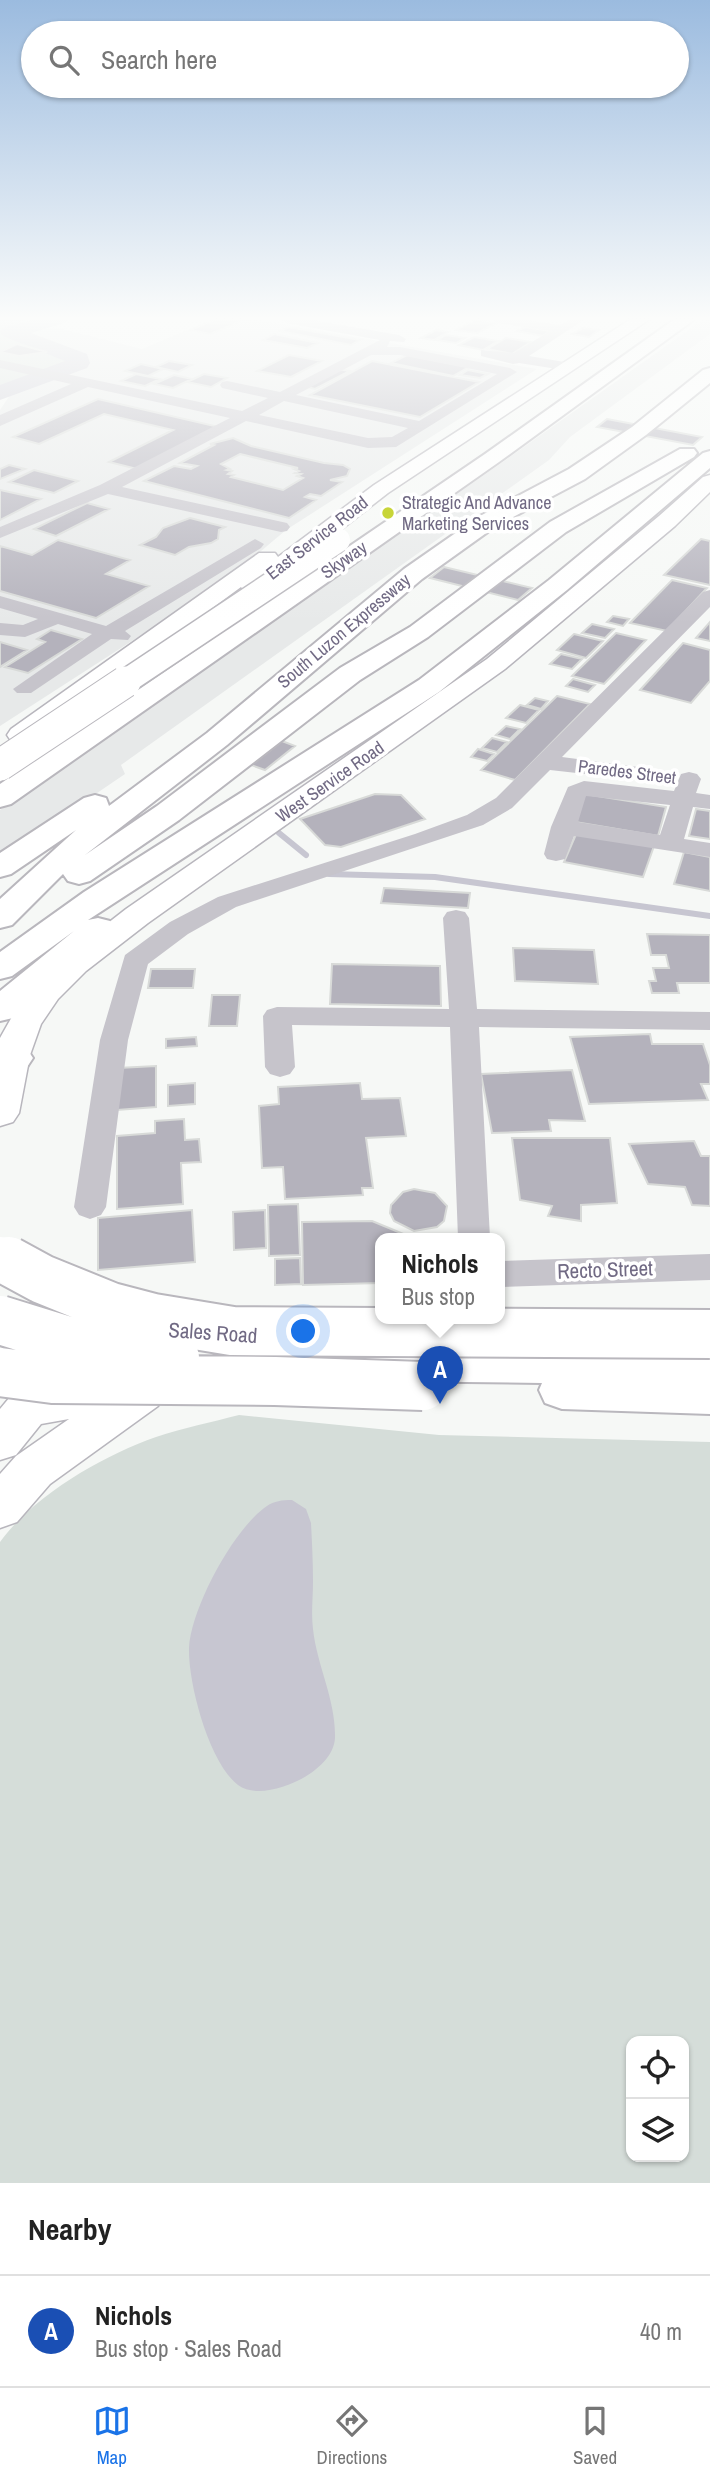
<!DOCTYPE html>
<html lang="en">
<head>
<meta charset="utf-8">
<style>
  :root { --surface:#fff; --page:#f6f6f6; --text:#222; --muted:#767676; --line:#e0e0e0; --accent:#1a73e8 }
  body { margin:0; font-family:"Archivo Narrow",sans-serif; background:var(--page); color:var(--text) }
  .controls { position:absolute; right:21px; bottom:21px; display:grid; overflow:hidden; border-radius:14px; box-shadow:0 2px 5px #0004 }
  .controls button { width:63px; height:63px; display:grid; place-items:center; padding:0; border:0; border-bottom:2px solid var(--line); background:var(--surface); color:var(--text); font:35px sans-serif }
  .you { position:absolute; left:304px; top:1332px; width:24px; height:24px; margin:-18px; border:5px solid #fff; border-radius:50%; background:#1a73e8; box-shadow:0 0 0 10px #1a73e833 }
  .badge { display:grid; place-items:center; width:46px; height:46px; border-radius:50%; background:var(--accent); color:#fff; font-size:23px; font-weight:700 }
  .pin { position:absolute; translate:-50% -58px; filter:drop-shadow(0 2px 4px #0008) }
  .pin::after { content:''; position:absolute; top:37px; width:24px; height:21px; background:inherit; clip-path:polygon(0 0,100% 0,50% 100%) }
  .popup { position:absolute; left:375px; top:1233px; width:130px; height:91px; box-sizing:border-box; display:grid; place-content:center; border-radius:14px; background:var(--surface); filter:drop-shadow(0 2px 5px #0005); font-size:23px; white-space:nowrap; color:var(--muted) }
  .popup b { font-size:26px; color:var(--text) }
  .popup::after { content:''; position:absolute; left:50%; top:100%; margin-left:-14px; border:14px solid transparent; border-top-color:var(--surface) }
  .list { margin:0; padding:0; list-style:none }
  h2 { display:flex; justify-content:space-between; align-items:center; height:91px; margin:0; padding:0 28px; font-size:30px }
  h2 small { font-size:23px; font-weight:400; color:var(--muted) }
  .list li { display:grid; grid-template-columns:46px 1fr auto; gap:21px; align-items:center; box-sizing:border-box; height:112px; padding:0 28px; border-top:2px solid var(--line) }
  .list b { display:block; font-size:26px; white-space:nowrap }
  .list p { margin:0; font-size:23px; white-space:nowrap; color:var(--muted) }
  .list em { font-size:23px; font-style:normal; color:var(--muted) }
  .icon { flex:none; width:38px; height:38px; fill:none; stroke:currentColor; stroke-width:2; stroke-linecap:round; stroke-linejoin:round }
  .map { position:relative; flex:none; width:710px; height:2183px; overflow:hidden }
  .search { position:absolute; background:var(--surface); box-shadow:0 2px 5px #0004; left:21px; right:21px; top:21px; height:77px; display:flex; align-items:center; gap:18px; box-sizing:border-box; padding:0 24px; border-radius:38px; color:var(--muted); font-size:26px }
  .sheet { height:203px; background:var(--surface) }
  nav { display:flex; justify-content:space-around; align-items:center; box-sizing:border-box; height:98px; border-top:2px solid var(--line); background:var(--surface); font-size:19px; color:var(--muted) }
  nav a { display:grid; justify-items:center; gap:4px }
  nav .on { color:var(--accent) }
  .map>svg:first-child { display:block }
  .built { fill:#e7e9e9 }
  .green { fill:#d5ddd9; fill-rule:evenodd }
  .water { fill:#c7c6d1 }
  .lines { fill:none; stroke-linecap:round; stroke-linejoin:round }
  .stream { stroke:#c7c6d1; stroke-width:6 }
  .river { fill:#c7c6d1; fill-rule:evenodd }
  .building { fill:#b4b2bc; stroke:#d8dad8; stroke-width:2; fill-rule:evenodd }
  .major-casing { stroke:#b8b6bd; stroke-width:3 }
  .highway-casing { stroke:#b9b7bd; stroke-width:4 }
  .minor { fill:#c6c4cb; fill-rule:evenodd }
  .major { fill:#fff; fill-rule:evenodd }
  .highway { fill:#fff; fill-rule:evenodd }
  .highway-bridge-far3-casing { stroke:#b9b7bd; stroke-width:27; stroke-linecap:butt }
  .highway-bridge-far2-casing { stroke:#b9b7bd; stroke-width:33; stroke-linecap:butt }
  .highway-bridge-far1-casing { stroke:#b9b7bd; stroke-width:42; stroke-linecap:butt }
  .highway-bridge-casing { stroke:#b9b7bd; stroke-width:52; stroke-linecap:butt }
  .highway-bridge-far3 { stroke:#fff; stroke-width:24 }
  .highway-bridge-far2 { stroke:#fff; stroke-width:31 }
  .highway-bridge-far1 { stroke:#fff; stroke-width:38 }
  .highway-bridge { stroke:#fff; stroke-width:48 }
  .poi-dot { fill:#c8d539; stroke:#fff; stroke-width:2.5 }
  .labels { text-anchor:middle; stroke-width:7; stroke-linejoin:round; paint-order:stroke }
  .far-poi-label { font-size:18px; fill:#716a84; stroke:#fff; text-anchor:start }
  .far-street-label { font-size:18px; fill:#716a84; stroke:#fff }
  .street-label { font-size:21px; fill:#716a84; stroke:#fff }
</style>
</head>
<body>
<div class="map">
<svg width="710" height="2183" viewBox="0 0 710 2183">
  <rect width="100%" height="100%" fill="#f6f8f6"/>
  <path class="built" d="M213,319H254L537,369L286,530L228,579L0,726V410L10,395L84,366L86,359L24,333L54,327L142,349Z
    M704,319H710V334L570,437L549,460L121,765L125,774L0,859V810L507,459Z"/>
  <path class="green" d="M0,319H21L30,323L10,333L69,358V363L0,394Z
    M239,1415L439,1435L710,1442V2183H0V1542C33,1496 102,1456 156,1437C183,1428 212,1422 239,1415ZM631,2041H684V2157H631Z"/>
  <path class="water" d="M292,1500L306,1509L311,1523C312,1543 313,1562 313,1582C313,1597 311,1614 313,1629C317,1666 336,1700 335,1738C334,1756 317,1770 303,1778C287,1787 255,1798 238,1785C209,1763 188,1683 189,1648C191,1608 234,1528 267,1506C274,1501 282,1500 292,1500Z"/>
  <g class="lines">
    <path class="stream" d="M279,833L306,855
      M329,874L435,877L710,916"/>
    <path class="river" d="M36,319H68L65,323L31,333L87,354L90,363L87,368L0,400V385L65,361L3,336L0,332L3,328Z"/>
  </g>
  <path class="building" d="M215,319H235L245,320L210,334L191,330Z
    M476,319L497,323L477,333L456,330Z
    M289,327L360,340L351,345L280,331Z
    M525,327L550,331L543,336L517,331Z
    M583,328L599,330L589,337L572,334Z
    M436,330L448,332L434,340L421,338Z
    M274,334L318,343L307,348L263,340Z
    M446,335L465,338L456,343L437,340Z
    M474,337L498,341L483,350L459,345Z
    M506,338L531,342L512,354L487,349Z
    M17,344L47,352L19,356L0,352Z
    M289,355L322,361L291,377L257,371Z
    M407,355L469,367L453,376L391,363Z
    M169,361L192,365L178,372L156,367Z
    M372,361L479,382L420,417L310,395Z
    M141,364L163,369L148,376L125,371Z
    M338,369L350,371L315,389L304,386Z
    M468,370L488,374L480,378L460,375Z
    M136,374L160,379L145,386L121,381Z
    M204,374L227,378L211,387L187,382Z
    M174,375L192,379L173,388L154,384Z
    M98,399L219,427L137,469L109,462L173,430L104,414L39,444L13,437Z
    M607,419L702,437L693,445L597,427Z
    M233,438L251,446L324,463L343,465L350,469L347,476L330,480L342,482L321,496L310,494L305,497L316,500L289,518L144,481L174,466L191,469L197,466L180,463L214,445L210,444ZM240,454L298,468L294,469L299,471L295,473L301,474L297,476L303,478L283,490L231,477L234,475L228,474L232,471L227,470L230,469L221,464Z
    M9,465L25,469L0,479V469Z
    M34,470L78,481L54,493L9,482Z
    M0,490L41,499L0,520Z
    M87,503L109,509L56,536L34,529Z
    M190,518L225,527L219,530L218,539L211,543L189,547L175,555L140,545L156,537L163,528Z
    M701,539L710,541V585L664,575Z
    M58,540L130,560L106,574L149,586L96,618L0,591V546L32,555Z
    M444,567L532,588L518,600L430,578Z
    M672,580L707,588L667,631L630,623Z
    M613,616L629,619L623,626L607,622Z
    M710,622V641L696,638Z
    M592,624L614,629L605,638L582,633Z
    M51,630L82,639L28,673L5,667L45,642L37,639Z
    M616,633L646,640L604,684L572,676Z
    M574,634L603,641L586,658L557,650Z
    M0,642L27,650L0,667Z
    M683,643L710,650V681L691,703L640,690Z
    M561,654L582,659L572,669L550,664Z
    M573,679L595,685L588,692L566,686Z
    M557,696L590,704L515,780L481,770Z
    M535,698L548,701L541,709L527,705Z
    M520,705L539,710L526,723L506,718Z
    M506,726L520,729L510,739L496,735Z
    M492,738L507,742L497,752L482,748Z
    M282,741L295,746L265,770L251,765Z
    M478,749L494,754L487,761L471,757Z
    M375,794L401,795L425,819L341,847L325,845L300,819Z
    M585,794L666,807L658,836L575,822Z
    M696,809L710,811V839L689,836Z
    M577,832L654,846L643,877L564,862Z
    M684,852L710,857V891L674,884Z
    M384,888L470,893L468,908L381,903Z
    M647,934L710,935V983H677L679,993H652L649,981H656L653,968H669L666,955H651Z
    M513,948L594,950L598,984L515,981Z
    M332,964L440,966L441,1006L330,1004Z
    M151,969H195L193,988H148Z
    M212,995H240L237,1026H209Z
    M650,1034L652,1044H703L710,1065V1084H701L708,1100L589,1104L570,1037Z
    M196,1037L197,1046L166,1048V1039Z
    M156,1066V1107L117,1110L118,1068Z
    M572,1070L585,1121L549,1120L551,1131L492,1133L481,1074Z
    M195,1083V1104L168,1106V1085Z
    M360,1083L362,1099L400,1098L406,1136L366,1138L373,1188H362L363,1195L285,1199L283,1167L262,1168L259,1106L279,1104L278,1087Z
    M184,1119L185,1140L199,1139L201,1162L181,1163L183,1204L117,1209V1136L155,1133V1121Z
    M512,1138H610L617,1203L581,1205V1221L548,1216L552,1206L520,1200Z
    M694,1141L701,1156H710V1206L692,1205L685,1187L648,1184L629,1144Z
    M414,1189L435,1193L447,1206L444,1221L437,1227L414,1231L394,1221L390,1213L391,1205L403,1192Z
    M298,1204L300,1255L269,1256L268,1205Z
    M192,1210L195,1262L98,1270V1218Z
    M265,1210L266,1248L234,1250L233,1212Z
    M372,1221L413,1238H380V1283L303,1285L302,1222Z
    M300,1258L301,1284L275,1285V1259Z"/>
  <g class="lines">
    <g class="major-casing">
      <path id="major" d="M631,319H650L388,493L261,592H245L241,587L31,741L21,743L11,741L7,735L11,729L259,553H275L278,557L374,485Z
        M710,475V492L675,526L505,669L148,923L86,971L58,999L41,1024L30,1055L19,1113L13,1122L0,1126V1038L22,999L48,970L126,909L487,659L659,516L703,477Z
        M37,1369L53,1374L58,1384L104,1377L121,1384L142,1375L158,1380L164,1393L158,1406L50,1484L17,1522L0,1528V1474L16,1456L69,1419L41,1424L16,1455L0,1460V1409L10,1397L21,1374Z"/>
    </g>
    <g class="highway-casing">
      <path id="highway" d="M675,319H695L499,462L11,804L0,807V784L485,454Z
        M710,368V383L646,435L585,479L496,526L422,579L227,745L85,855L157,806L340,668L410,627L550,522L680,449H694L697,453L694,457L566,532L428,637L360,680L179,820L90,881L79,884L68,881L63,874L12,925L0,928V899L76,830L11,874L0,877V853L84,798L95,795L106,798L109,806L207,733L404,569L480,516L569,469L632,427L703,370Z
        M710,451V468L567,590L439,692L88,920L98,918L110,921L115,928L110,935L13,1018L0,1021V991L74,931L12,976L0,979V952L84,892L419,680L549,580L703,453Z
        M0,1046L27,1049L33,1058L27,1067L0,1070Z
        M377,1345L710,1348V1414L562,1409L545,1403L539,1390L542,1383L377,1381L361,1376L354,1363L361,1350Z"/>
    </g>
    <path class="minor" d="M279,319H307L399,335L406,339L404,342L390,341L387,347H400L510,368L517,372L396,447L368,448L246,421L122,487L287,523L290,527L287,531L281,532L108,494L0,538V527L100,485L230,418L88,387L0,426V415L71,384L0,368V360L242,411L268,398L222,388L220,385L222,382L227,381L280,392L380,340L286,323ZM371,355H400L497,374L419,421L296,395ZM284,401L408,428L392,437L368,438L259,415Z
      M491,319H521L560,325L570,319H585L529,356L570,363L577,367L570,371L519,363L513,364L481,356V350L514,353L550,331L498,323Z
      M255,539L264,544L261,548L125,631L131,636L128,640L111,639L31,693H17L13,689L92,634L58,624L25,637L0,635V623L23,625L38,619L0,608V596L106,626Z
      M710,590V607L562,757L638,767L641,772L638,777L630,779L550,770L512,808L483,825L236,907L188,934L148,964L128,1040L106,1207L101,1215L90,1219L79,1215L74,1207L100,1040L125,955L170,922L218,897L415,834L467,815L496,798L703,592Z
      M689,772L697,774L701,779L696,793L710,795V809L693,807L684,839L710,843V857L574,836L565,859L556,861L547,859L544,854L551,827L568,787L584,781L674,791L681,774ZM586,796L670,805L660,835L578,822Z
      M456,910L465,912L469,918L477,1009L710,1012V1030L479,1027L490,1238H458L450,1027L292,1025L295,1067L290,1074L280,1077L270,1074L265,1067L263,1016L267,1010L277,1007L449,1009L443,918L447,912Z
      M710,1254V1280L500,1287V1261Z"/>
    <use href="#major" class="major"/>
    <use href="#highway" class="highway"/>
    <g class="highway-bridge-far3-casing">
      <path id="highway-bridge-far3" d="M122,684L338,540"/>
    </g>
    <g class="highway-bridge-far2-casing">
      <path id="highway-bridge-far2" d="M0,765L125,682"/>
    </g>
    <g class="highway-bridge-far1-casing">
      <path id="highway-bridge-far1" d="M0,1256L12,1263"/>
    </g>
    <g class="highway-bridge-casing">
      <path id="highway-bridge" d="M9,1261L42,1279L111,1307L153,1318L232,1331L710,1334
        M0,1320L97,1350L175,1358
        M0,1372L53,1379L275,1381L423,1386"/>
    </g>
    <use href="#highway-bridge-far3" class="highway-bridge-far3"/>
    <use href="#highway-bridge-far2" class="highway-bridge-far2"/>
    <use href="#highway-bridge-far1" class="highway-bridge-far1"/>
    <use href="#highway-bridge" class="highway-bridge"/>
  </g>
  <linearGradient id="sky" x2="0" y2="1"><stop stop-color="#9bbbdf"/><stop offset="0.51" stop-color="#fbfcfb"/><stop offset="1" stop-color="#fbfcfb" stop-opacity="0"/></linearGradient>
  <rect width="710" height="624" fill="url(#sky)"/>
  <circle class="poi-dot" cx="388" cy="513" r="7"/>
  <g class="labels">
    <g class="far-poi-label">
      <text x="402" y="509">Strategic And Advance<tspan x="402" dy="21">Marketing Services</tspan></text>
    </g>
    <g class="far-street-label">
      <text transform="translate(317 538) rotate(-38)" y="6">East Service Road</text>
      <text transform="translate(344 560) rotate(-35)" y="6">Skyway</text>
      <text transform="translate(344 631) rotate(-40)" y="6">South Luzon Expressway</text>
      <text transform="translate(627 772) rotate(7)" y="6">Paredes Street</text>
      <text transform="translate(330 782) rotate(-35)" y="6">West Service Road</text>
    </g>
    <g class="street-label">
      <text transform="translate(605 1270) rotate(-2)" y="7">Recto Street</text>
      <text transform="translate(213 1333) rotate(4)" y="7">Sales Road</text>
    </g>
  </g>
</svg>
<div class="controls">
<button><svg class="icon" aria-label="locate" viewBox="0 0 24 24"><circle cx="12" cy="12" r="6"/><path d="M12 2v4M12 18v4M2 12h4M18 12h4"/></svg></button>
<button><svg class="icon" aria-label="layers" viewBox="0 0 24 24"><path d="M12 4l9 5-9 5-9-5zM3 14l9 5 9-5"/></svg></button>
</div>
<div class="you"></div>
<div class="pin badge" style="left:440px;top:1404px;background:#1a4fb4">A</div>
<div class="popup"><b>Nichols</b>Bus stop</div>
<div class="search"><svg class="icon" aria-label="search" viewBox="0 0 24 24"><circle cx="10" cy="10" r="6"/><path d="M15 15l6 6"/></svg>Search here</div>
</div>
<section class="sheet">
<h2>Nearby<small></small></h2>
<ul class="list">
<li><span class="badge" style="background:#1a4fb4">A</span><div><b>Nichols</b><p>Bus stop · Sales Road</p></div><em>40 m</em></li>
</ul>
</section>
<nav>
<a class="on"><svg class="icon" aria-label="map" viewBox="0 0 24 24"><path d="M3 6l6-2 6 2 6-2v14l-6 2-6-2-6 2zM9 4v14M15 6v14"/></svg>Map</a>
<a><svg class="icon" aria-label="directions" viewBox="0 0 24 24"><path d="M12 3l9 9-9 9-9-9zM9 14v-3h6M13 9l2 2-2 2"/></svg>Directions</a>
<a><svg class="icon" aria-label="saved" viewBox="0 0 24 24"><path d="M7 4h10v16l-5-4-5 4z"/></svg>Saved</a>
</nav>
</body>
</html>
